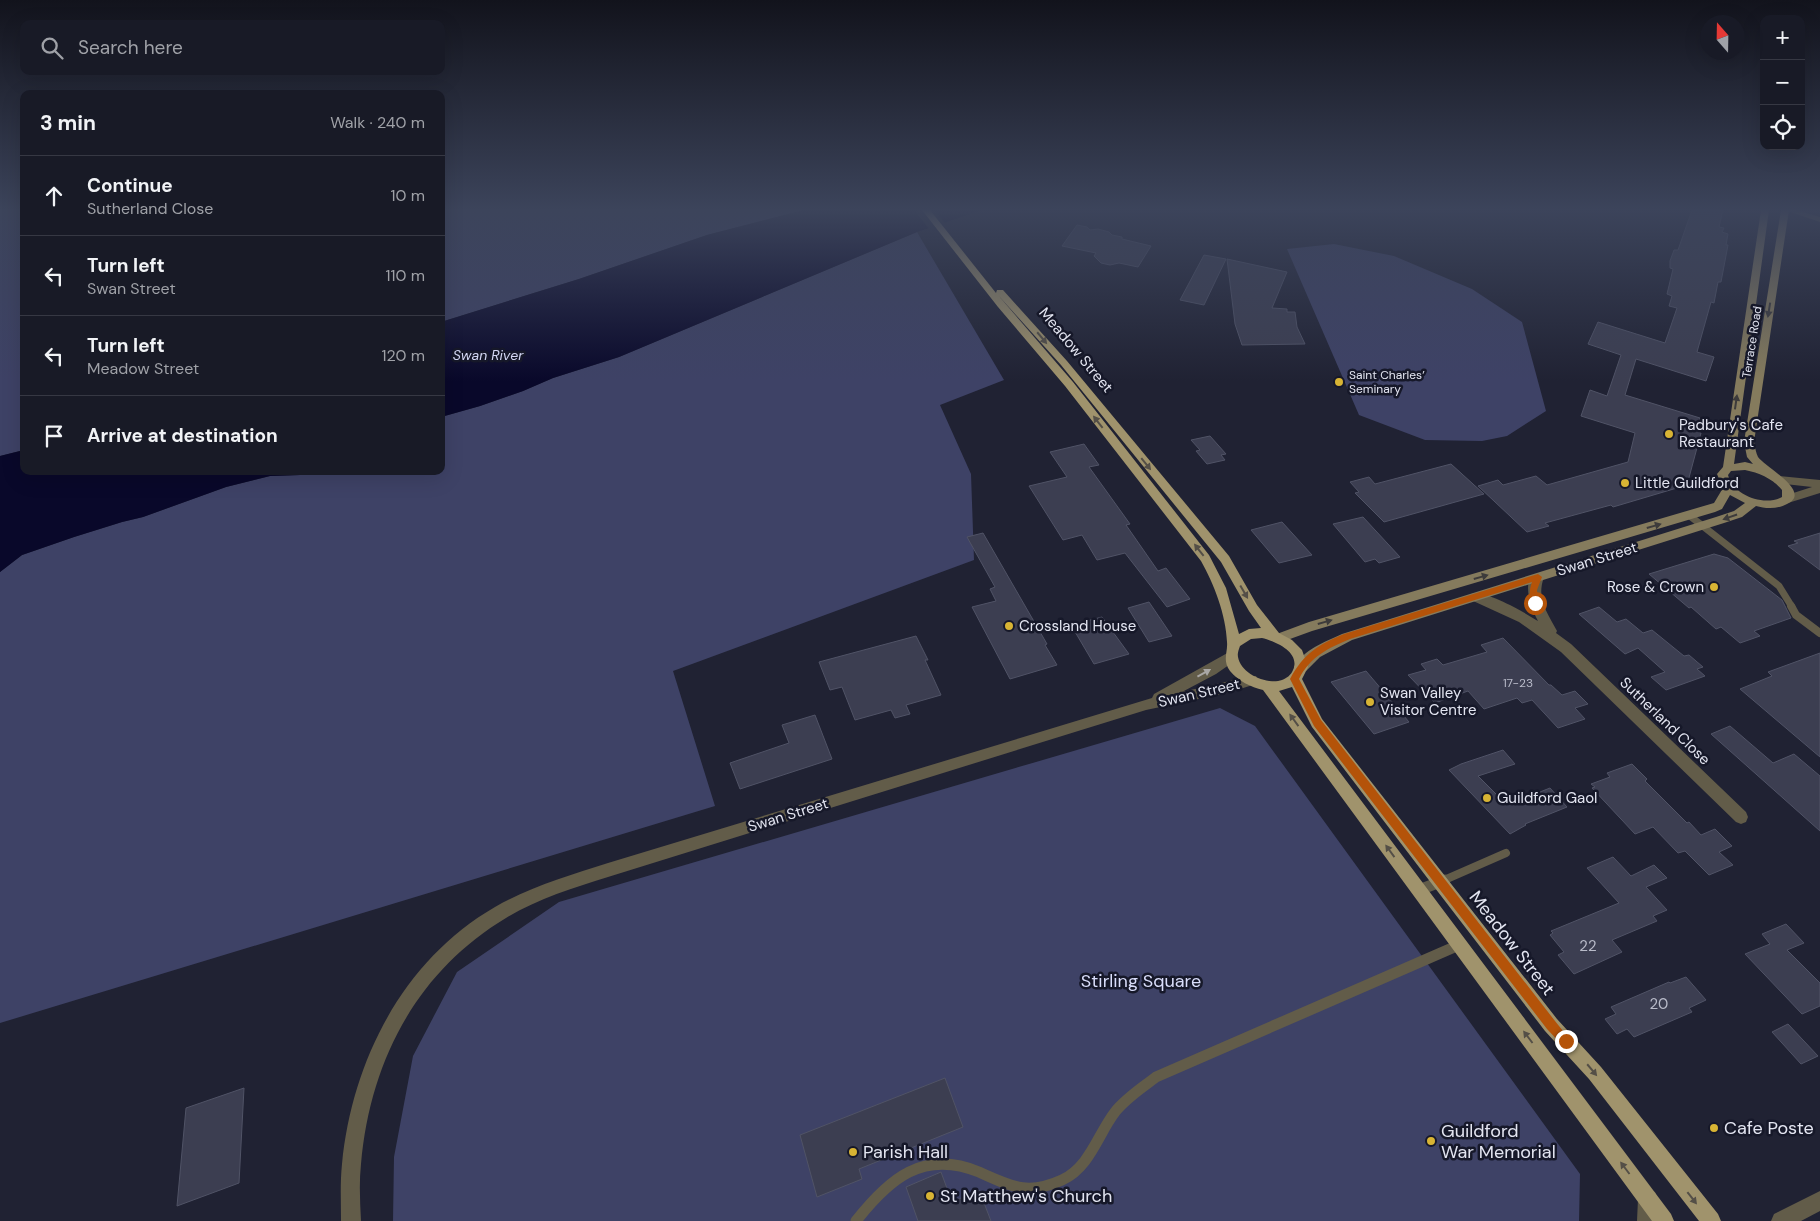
<!DOCTYPE html>
<html lang="en">
<head>
<meta charset="utf-8">
<style>
  :root { --surface:#181a26; --page:#252732; --text:#f1f3f6; --muted:#9fa1a7; --line:#363843 }
  body { margin:0; font-family:"DM Sans",sans-serif; background:var(--page); color:var(--text) }
  .controls { position:absolute; right:15px; top:15px; display:grid; overflow:hidden; border-radius:10px; box-shadow:0 5px 20px #0002 }
  .controls button { width:45px; height:45px; display:grid; place-items:center; padding:0; border:0; border-bottom:1px solid var(--line); background:var(--surface); color:var(--text); font:25px sans-serif }
  .compass { position:absolute; left:1700px; top:15px; width:45px; height:45px; border-radius:50%; background:var(--surface); box-shadow:0 5px 20px #0002; rotate:340deg }
  .stop { position:absolute; width:15px; height:15px; margin:-11px; border:4px solid #b45309; border-radius:50%; background:#fff }
  .stop.end { background:#b45309; border-color:#fff; box-shadow:0 1px 5px #0008 }
  .list { margin:0; padding:0; list-style:none }
  h2 { display:flex; justify-content:space-between; align-items:center; height:65px; margin:0; padding:0 20px; font-size:21px }
  h2 small { font-size:16px; font-weight:400; color:var(--muted) }
  .list li { display:grid; grid-template-columns:32px 1fr auto; gap:15px; align-items:center; box-sizing:border-box; height:80px; padding:0 20px; border-top:1px solid var(--line) }
  .list b { display:block; font-size:19px; white-space:nowrap }
  .list p { margin:0; font-size:16px; white-space:nowrap; color:var(--muted) }
  .list em { font-size:16px; font-style:normal; color:var(--muted) }
  .icon { flex:none; width:28px; height:28px; fill:none; stroke:currentColor; stroke-width:2; stroke-linecap:round; stroke-linejoin:round }
  .map { position:relative; flex:none; width:1820px; height:1221px; overflow:hidden }
  .search { position:absolute; background:var(--surface); box-shadow:0 5px 20px #0002; left:20px; top:20px; width:425px; height:55px; display:flex; align-items:center; gap:12px; box-sizing:border-box; padding:0 18px; border-radius:10px; color:var(--muted); font-size:19px }
  .panel { position:absolute; background:var(--surface); box-shadow:0 5px 20px #0002; left:20px; top:90px; width:425px; height:385px; border-radius:10px }
  .map>svg:first-child { display:block }
  .green { fill:#3e4266 }
  .water { fill:#09082a }
  .pier { fill:#202233 }
  .building { fill:#3c3e51; stroke:#505366 }
  .lines { fill:none; stroke-linecap:round; stroke-linejoin:round }
  .lane-far2 { stroke:#625c49; stroke-width:7 }
  .lane-far1 { stroke:#625c49; stroke-width:8 }
  .lane { stroke:#625c49; stroke-width:11 }
  .street { fill:#625c49; fill-rule:evenodd }
  .secondary { fill:#857b5d; fill-rule:evenodd }
  .primary { fill:#a0936c; fill-rule:evenodd }
  .oneway { fill:#3d3b3b }
  .oneway2 { fill:#544f47 }
  .oneway3 { fill:#a9a7a5 }
  .route { fill:#b45309 }
  .poi-dot { fill:#d8b434; stroke:#161829; stroke-width:2 }
  .labels { text-anchor:middle; stroke-width:5; stroke-linejoin:round; paint-order:stroke }
  .far-street-label { font-size:12px; fill:#e3e5f1; stroke:#161829 }
  .far-poi-label { font-size:12px; fill:#e3e5f1; stroke:#161829; text-anchor:start }
  .number-label { font-size:12px; fill:#b9bbc9 }
  .far-water-label { font-size:14px; font-style:italic; fill:#d3d7f3; stroke:#161829 }
  .street-label { font-size:15px; fill:#e3e5f1; stroke:#161829 }
  .poi-label { font-size:15px; fill:#e3e5f1; stroke:#161829; text-anchor:start }
  .near-number-label { font-size:15px; fill:#b9bbc9 }
  .near-street-label { font-size:18px; fill:#e3e5f1; stroke:#161829 }
  .near-park-label { font-size:18px; fill:#dadefb; stroke:#161829 }
  .near-poi-label { font-size:18px; fill:#e3e5f1; stroke:#161829; text-anchor:start }
</style>
</head>
<body>
<div class="map">
<svg width="1820" height="1221" viewBox="0 0 1820 1221">
  <rect width="100%" height="100%" fill="#202233"/>
  <path class="green" d="M0,210H24V450L0,456Z
    M441,210H804L707,235L579,279L441,322Z
    M917,232L1004,380L940,405L971,474L974,560L673,671L715,806L0,1023V572L22,555L74,537L122,522L143,517L226,487L270,476L300,475L309,471H441V417L480,406L523,391L553,378L619,357Z
    M1334,244L1394,256L1472,289L1522,322L1546,411L1507,436L1482,441L1425,440L1359,415L1287,249Z
    M1220,708L1255,726L1580,1174L1579,1221H393L394,1157L413,1056L457,972L559,902Z"/>
  <path class="water" d="M804,210H982L917,232L619,357L553,378L523,391L480,406L441,417V322L579,279L707,235Z
    M24,450V471H309L300,475L270,476L226,487L143,517L122,522L74,537L22,555L0,572V456Z"/>
  <path class="pier" d="M914,210H934L946,224L930,230Z"/>
  <path class="building" d="M1692,210H1723L1719,227L1724,228L1722,232L1728,234L1726,245H1728L1721,282H1718L1714,303L1711,302L1697,352L1714,357L1706,381L1636,359L1625,395L1700,418L1697,431L1701,433L1687,485L1613,507L1611,505L1545,523L1549,526L1527,532L1478,486L1498,480L1503,485L1536,476L1547,485L1628,462L1635,433L1581,416L1590,390L1607,396L1621,355L1588,344L1598,322L1665,343L1677,308L1669,306L1672,296L1667,294L1673,269L1670,268V261L1674,250H1678Z
    M1077,225L1087,227L1090,230L1098,229L1109,232L1112,235L1122,237V239L1151,246L1138,267L1119,263L1110,265L1101,263L1094,256L1096,253L1062,246Z
    M1204,255L1226,259L1204,305L1180,300Z
    M1227,259L1287,272L1272,308L1287,309V312H1295L1297,327L1305,344L1242,345L1235,324Z
    M1210,436L1226,454L1221,455L1225,460L1207,464L1196,451L1200,450L1191,440Z
    M1084,444L1099,465L1089,467L1130,524L1126,525L1158,571L1166,568L1190,599L1167,607L1125,553L1097,560L1082,535L1063,540L1029,486L1067,477L1050,452Z
    M1451,464L1484,494L1384,522L1355,493L1359,492L1350,482L1369,477L1375,484Z
    M1363,517L1400,557L1379,563L1375,559L1365,562L1333,524Z
    M1282,522L1312,555L1279,563L1251,530Z
    M983,533L1047,644L1045,645L1057,665L1010,679L972,607L996,601L990,589L995,587L967,537Z
    M1820,533V570L1788,546L1798,543L1794,541Z
    M1714,554L1728,558L1782,600L1791,618L1754,631L1760,636L1740,643L1721,627L1716,629L1691,607L1689,608L1649,574Z
    M1149,602L1172,636L1149,642L1128,608Z
    M1599,607L1617,622L1626,619L1643,633L1652,630L1684,656L1689,655L1703,667L1697,669L1705,676L1666,690L1651,677L1665,672L1638,648L1625,654L1579,614Z
    M1102,617L1129,654L1094,664L1071,625Z
    M916,636L928,660H925L941,695L906,705L910,714L895,718L891,710L855,720L842,687L830,690L819,662Z
    M1503,638L1549,685H1551L1562,695L1575,691L1588,704L1575,708L1585,719L1558,728L1532,700L1522,703L1517,698L1484,709L1468,691L1435,703L1408,675L1426,670L1421,664L1437,659L1443,665L1487,652L1481,645Z
    M1820,653V757L1740,689L1772,676L1768,672Z
    M1366,671L1377,684L1409,722L1374,734L1331,682Z
    M815,715L832,759L740,789L730,763L789,743L782,725Z
    M1730,726L1773,763L1794,754L1820,776V831L1711,734Z
    M1503,750L1515,764L1478,776L1507,805L1550,788L1567,807L1525,824L1526,825L1510,834L1449,770L1461,764Z
    M1632,764L1647,779L1645,781L1687,823L1689,822L1701,835L1715,829L1732,846L1719,852L1733,865L1709,875L1685,851L1678,853L1653,827L1635,834L1592,788L1595,787L1591,784L1610,777L1607,773Z
    M1613,857L1631,876L1654,865L1667,878L1646,887L1667,910L1653,916L1657,921L1612,940L1622,952L1574,974L1558,955L1564,952L1550,935L1553,933L1551,931L1619,903L1587,868Z
    M1786,924L1804,943L1787,950L1820,983V1006L1802,1014L1745,954L1770,944L1762,934Z
    M1686,977L1706,1000L1689,1008L1692,1012L1634,1037L1627,1029L1617,1034L1605,1019L1616,1014L1611,1007L1669,982L1670,983Z
    M1788,1024L1818,1056L1801,1064L1772,1032Z
    M945,1078L963,1127L859,1169L862,1179L817,1197L800,1135Z
    M244,1088L239,1183L177,1206L186,1108Z
    M941,1172L952,1202L979,1190L991,1221H918L906,1187Z"/>
  <g class="lines">
    <path class="lane-far2" d="M1690,516L1779,586L1792,607"/>
    <path class="lane-far1" d="M1791,606L1796,615L1820,633
      M1442,881L1506,853"/>
    <path class="lane" d="M1419,890L1445,880
      M856,1221C889,1179 923,1149 979,1172C1011,1186 1027,1196 1062,1180C1090,1167 1098,1134 1115,1112C1126,1098 1142,1088 1156,1077L1459,945"/>
    <path class="street" d="M1784,210H1796L1820,217V222Z
      M1779,476L1820,480V493L1788,503L1784,502L1782,499L1784,496L1812,487L1775,483L1773,480L1775,477Z
      M1538,573L1544,577C1536,599 1547,612 1557,631L1556,633L1571,644L1746,812L1748,817L1746,822L1741,824L1736,822L1561,652L1519,622L1471,600L1469,597L1471,594C1485,589 1525,613 1538,621C1532,610 1519,578 1538,573Z
      M1231,651L1236,652L1238,656L1236,660L1216,674L1182,692C1192,690 1251,675 1256,676L1258,680L1256,684L1227,693L1146,710L608,877C573,888 537,899 506,918C416,972 370,1062 361,1164C359,1183 360,1202 361,1221H341C341,1202 340,1183 342,1164C352,1061 403,960 495,907C530,887 570,875 608,863L1152,698L1154,694Z
      M1648,1189L1655,1192L1658,1199L1657,1221H1637L1638,1199L1641,1192Z
      M1820,1191V1211L1801,1221H1771L1774,1214Z"/>
    <path class="secondary" d="M1761,210H1769L1734,464L1745,462L1753,464L1747,457L1744,442L1781,210H1789L1754,442C1755,447 1756,453 1758,457C1765,467 1813,492 1787,504C1778,509 1766,509 1756,506L1742,517L1724,523L1352,640L1320,657L1306,671L1301,672L1296,671L1294,667C1304,649 1325,642 1342,634L1716,517L1734,511L1745,503L1730,495L1722,509L1715,512L1312,631L1279,643L1274,641L1273,638L1274,635L1309,622L1714,503L1723,488L1717,474L1723,467ZM1745,470C1760,473 1773,479 1782,490V497C1764,507 1733,495 1728,475L1731,471Z"/>
    <path class="primary" d="M922,210H930L996,293L997,290H1003L1067,361L1229,556L1257,605L1279,633L1292,640L1302,650L1308,667L1302,679L1322,719L1557,1019L1601,1067L1718,1214L1721,1221H1699L1589,1079L1545,1031L1435,888L1312,727L1292,687L1279,691L1671,1214L1674,1221H1652L1263,690C1251,687 1238,681 1230,671C1222,660 1228,653 1227,642C1226,615 1214,584 1201,561L1065,386L998,307ZM998,295L1061,365L1221,562L1249,611L1261,628L1249,629L1239,634L1226,588L1209,555L1073,382ZM1262,638C1275,641 1301,652 1293,670C1291,675 1287,678 1282,680C1267,685 1241,674 1238,657C1237,654 1239,649 1240,646L1251,639Z"/>
  </g>
  <defs><path id="oneway-solid" d="M-6-.8H1V-3.2L6.5 0L1 3.2V.8H-6Z" transform="scale(1.25)"/></defs>
  <g class="oneway">
    <use href="#oneway-solid" transform="translate(1769 310) rotate(99)"/>
    <use href="#oneway-solid" transform="translate(1736 402) rotate(-82)"/>
    <use href="#oneway-solid" transform="translate(1730 517) rotate(161)"/>
    <use href="#oneway-solid" transform="translate(1654 526) rotate(-16)"/>
    <use href="#oneway-solid" transform="translate(1481 577) rotate(-16)"/>
    <use href="#oneway-solid" transform="translate(1325 622) rotate(-16)"/>
  </g>
  <g class="oneway2">
    <use href="#oneway-solid" transform="translate(1042 338) rotate(50)"/>
    <use href="#oneway-solid" transform="translate(1098 422) rotate(-128)"/>
    <use href="#oneway-solid" transform="translate(1146 464) rotate(51)"/>
    <use href="#oneway-solid" transform="translate(1199 550) rotate(-128)"/>
    <use href="#oneway-solid" transform="translate(1244 592) rotate(60)"/>
    <use href="#oneway-solid" transform="translate(1294 720) rotate(-126)"/>
    <use href="#oneway-solid" transform="translate(1390 851) rotate(-126)"/>
    <use href="#oneway-solid" transform="translate(1528 1037) rotate(-127)"/>
    <use href="#oneway-solid" transform="translate(1592 1070) rotate(50)"/>
    <use href="#oneway-solid" transform="translate(1625 1168) rotate(-127)"/>
    <use href="#oneway-solid" transform="translate(1692 1198) rotate(52)"/>
  </g>
  <use class="oneway3" href="#oneway-solid" transform="translate(1204 673) rotate(-29)"/>
  <linearGradient id="sky" x2="0" y2="1"><stop stop-color="#12131c"/><stop offset="0.55" stop-color="#3c445b"/><stop offset="1" stop-color="#3c445b" stop-opacity="0"/></linearGradient>
  <rect width="1820" height="381" fill="url(#sky)"/>
  <path class="route" d="M1538,574L1542,577L1537,590L1538,605H1532C1529,597 1529,590 1532,582L1350,639C1328,648 1310,657 1299,679L1321,720L1555,1021L1571,1041L1570,1045L1566,1047L1562,1045L1547,1029L1314,726L1290,679C1304,653 1318,645 1344,634Z"/>
  <g class="poi-dot">
    <circle cx="1339" cy="382" r="5"/>
    <circle cx="1669" cy="434" r="5"/>
    <circle cx="1625" cy="483" r="5"/>
    <circle cx="1714" cy="587" r="5"/>
    <circle cx="1009" cy="626" r="5"/>
    <circle cx="1370" cy="702" r="5"/>
    <circle cx="1487" cy="798" r="5"/>
    <circle cx="1714" cy="1128" r="5"/>
    <circle cx="1431" cy="1141" r="5"/>
    <circle cx="853" cy="1152" r="5"/>
    <circle cx="930" cy="1196" r="5"/>
  </g>
  <g class="labels">
    <g class="far-street-label">
      <text transform="translate(1752 342) rotate(-81)" y="4">Terrace Road</text>
    </g>
    <g class="far-poi-label">
      <text x="1349" y="379">Saint Charles’<tspan x="1349" dy="14">Seminary</tspan></text>
    </g>
    <g class="number-label">
      <text x="1518" y="687">17-23</text>
    </g>
    <g class="far-water-label">
      <text x="488" y="360">Swan River</text>
    </g>
    <g class="street-label">
      <text transform="translate(1076 350) rotate(50)" y="5">Meadow Street</text>
      <text transform="translate(1597 559) rotate(-17)" y="5">Swan Street</text>
      <text transform="translate(1199 693) rotate(-13)" y="5">Swan Street</text>
      <text transform="translate(1665 721) rotate(44)" y="5">Sutherland Close</text>
      <text transform="translate(788 815) rotate(-17)" y="5">Swan Street</text>
    </g>
    <g class="poi-label">
      <text x="1679" y="430">Padbury's Cafe<tspan x="1679" dy="17">Restaurant</tspan></text>
      <text x="1635" y="488">Little Guildford</text>
      <text x="1704" y="592" text-anchor="end">Rose &amp; Crown</text>
      <text x="1019" y="631">Crossland House</text>
      <text x="1380" y="698">Swan Valley<tspan x="1380" dy="17">Visitor Centre</tspan></text>
      <text x="1497" y="803">Guildford Gaol</text>
    </g>
    <g class="near-number-label">
      <text x="1588" y="951">22</text>
      <text x="1659" y="1009">20</text>
    </g>
    <g class="near-street-label">
      <text transform="translate(1512 943) rotate(52)" y="6">Meadow Street</text>
    </g>
    <g class="near-park-label">
      <text x="1141" y="987">Stirling Square</text>
    </g>
    <g class="near-poi-label">
      <text x="1724" y="1134">Cafe Poste</text>
      <text x="1441" y="1137">Guildford<tspan x="1441" dy="21">War Memorial</tspan></text>
      <text x="863" y="1158">Parish Hall</text>
      <text x="940" y="1202">St Matthew's Church</text>
    </g>
  </g>
</svg>
<div class="controls">
<button>+</button>
<button>−</button>
<button><svg class="icon" aria-label="locate" viewBox="0 0 24 24"><circle cx="12" cy="12" r="6"/><path d="M12 2v4M12 18v4M2 12h4M18 12h4"/></svg></button>
</div>
<svg class="compass" viewBox="-18 -18 36 36"><path d="M0-13l5 13h-10z" fill="#e53935"/><path d="M0 13l5-13h-10z" fill="#9fa1a7"/></svg>
<div class="stop" style="left:1535px;top:603px"></div>
<div class="stop end" style="left:1566px;top:1041px"></div>
<div class="search"><svg class="icon" aria-label="search" viewBox="0 0 24 24"><circle cx="10" cy="10" r="6"/><path d="M15 15l6 6"/></svg>Search here</div>
<section class="panel">
<h2>3 min<small>Walk · 240 m</small></h2>
<ul class="list">
<li><svg class="icon" aria-label="ahead" viewBox="0 0 24 24"><path d="M12 20V5M6 11l6-6 6 6"/></svg><div><b>Continue</b><p>Sutherland Close</p></div><em>10 m</em></li>
<li><svg class="icon" aria-label="left" viewBox="0 0 24 24"><path d="M17 20v-9H6M10 6l-5 5 5 5"/></svg><div><b>Turn left</b><p>Swan Street</p></div><em>110 m</em></li>
<li><svg class="icon" aria-label="left" viewBox="0 0 24 24"><path d="M17 20v-9H6M10 6l-5 5 5 5"/></svg><div><b>Turn left</b><p>Meadow Street</p></div><em>120 m</em></li>
<li><svg class="icon" aria-label="arrive" viewBox="0 0 24 24"><path d="M6 21V4h12l-3 4 3 4H6"/></svg><div><b>Arrive at destination</b></div></li>
</ul>
</section>
</div>
</body>
</html>
